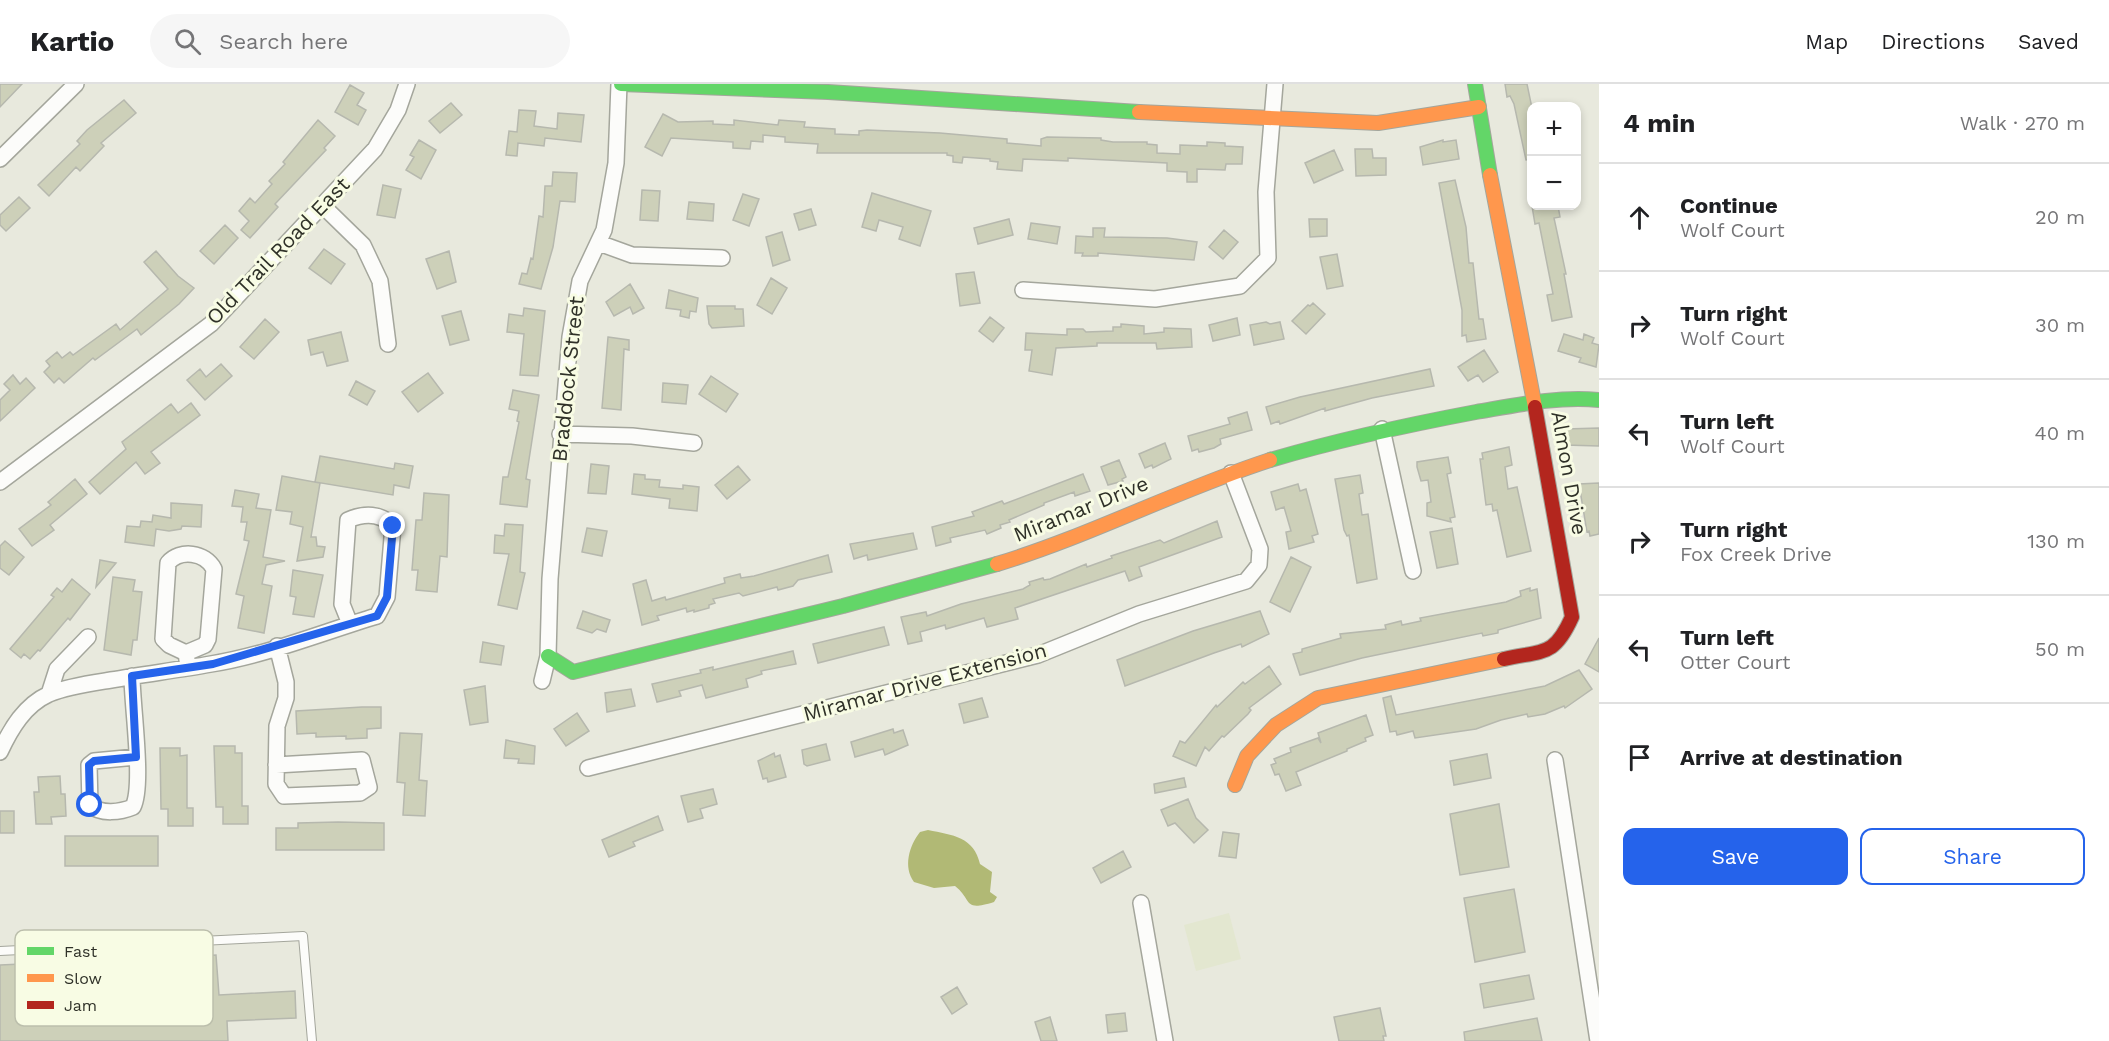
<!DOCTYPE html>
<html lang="en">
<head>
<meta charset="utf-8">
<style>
  :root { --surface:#fff; --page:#f6f6f6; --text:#202124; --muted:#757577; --line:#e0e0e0; --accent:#2563eb }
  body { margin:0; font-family:"Work Sans",sans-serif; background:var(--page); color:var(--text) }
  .controls { position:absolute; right:18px; top:18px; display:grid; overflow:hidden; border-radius:12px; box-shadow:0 3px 9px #0003 }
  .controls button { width:54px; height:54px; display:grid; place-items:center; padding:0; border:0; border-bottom:2px solid var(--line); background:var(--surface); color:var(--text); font:30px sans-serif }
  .stop { position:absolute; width:18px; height:18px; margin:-14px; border:4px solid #2563eb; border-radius:50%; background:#fff }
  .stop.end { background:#2563eb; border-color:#fff; box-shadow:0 2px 6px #0008 }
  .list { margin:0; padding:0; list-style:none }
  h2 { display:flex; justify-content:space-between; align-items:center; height:78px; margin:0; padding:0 24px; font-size:26px }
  h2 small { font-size:20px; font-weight:400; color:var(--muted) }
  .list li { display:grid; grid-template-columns:39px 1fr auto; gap:18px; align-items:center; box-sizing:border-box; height:108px; padding:0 24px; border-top:2px solid var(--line) }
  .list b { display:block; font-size:22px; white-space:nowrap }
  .list p { margin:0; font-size:20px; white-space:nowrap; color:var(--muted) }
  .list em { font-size:20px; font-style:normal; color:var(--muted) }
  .actions { display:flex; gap:12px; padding:18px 24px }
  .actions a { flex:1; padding:14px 0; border:2px solid var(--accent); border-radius:12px; text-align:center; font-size:21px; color:var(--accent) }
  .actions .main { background:var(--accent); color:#fff }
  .icon { flex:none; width:33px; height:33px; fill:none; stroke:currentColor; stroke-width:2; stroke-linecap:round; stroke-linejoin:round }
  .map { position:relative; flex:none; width:1599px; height:957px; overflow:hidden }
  header { display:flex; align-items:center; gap:36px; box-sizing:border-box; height:84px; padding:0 30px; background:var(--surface); border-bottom:2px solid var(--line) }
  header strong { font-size:28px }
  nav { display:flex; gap:33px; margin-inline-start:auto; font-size:21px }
  .search { width:420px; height:54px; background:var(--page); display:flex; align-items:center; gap:15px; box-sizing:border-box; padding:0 21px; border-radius:33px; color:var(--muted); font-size:22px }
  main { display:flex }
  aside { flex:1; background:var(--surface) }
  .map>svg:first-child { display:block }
  .built { fill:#e3e7d0 }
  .water { fill:#b1b975 }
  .building { fill:#cdd0b9; stroke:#b6b8ae; stroke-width:1.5 }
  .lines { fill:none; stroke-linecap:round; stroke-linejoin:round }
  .lane-casing { stroke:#a4a69c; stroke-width:10 }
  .street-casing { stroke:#a4a69c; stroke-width:18 }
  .fast-casing { stroke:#a4a69c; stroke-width:16 }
  .slow-casing { stroke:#a4a69c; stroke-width:16 }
  .jam-casing { stroke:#a4a69c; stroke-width:16 }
  .lane { stroke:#fcfcfa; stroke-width:8 }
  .street { stroke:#fcfcfa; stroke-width:15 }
  .fast { stroke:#63d668; stroke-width:14 }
  .slow { stroke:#ff974d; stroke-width:14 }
  .jam { stroke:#b3261e; stroke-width:14 }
  .route { stroke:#2563eb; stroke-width:8 }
  .labels { text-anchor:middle; stroke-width:6; stroke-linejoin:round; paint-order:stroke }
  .street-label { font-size:21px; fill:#2f3128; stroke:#f8fce4 }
  .key { fill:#f8fce4; stroke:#bcbfac; stroke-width:1.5 }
  .key-label { font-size:16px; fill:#2f3128 }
</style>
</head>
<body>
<header>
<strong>Kartio</strong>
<div class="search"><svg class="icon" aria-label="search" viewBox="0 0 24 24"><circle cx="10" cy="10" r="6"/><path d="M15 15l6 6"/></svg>Search here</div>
<nav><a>Map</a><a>Directions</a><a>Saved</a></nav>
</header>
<main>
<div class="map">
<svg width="1599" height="957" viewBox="0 0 1599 957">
  <rect width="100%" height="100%" fill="#e8e9dd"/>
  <path class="built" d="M1229,829L1241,875L1196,887L1184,841Z"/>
  <path class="water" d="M928,746C953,751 974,753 980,780L992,788L990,808L997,813L994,818C962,828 973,816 955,802L934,804L914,798C903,783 909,762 920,748Z"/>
  <path class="building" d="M0,0H22L0,23Z
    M1505,0H1527L1532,24V75L1526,76L1514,20L1510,12L1507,13Z
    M350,1L364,9L357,21L366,26L358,41L335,28Z
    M124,16L136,29L101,59L104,62L80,87L76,83L49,112L38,101L80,60L77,57L87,46Z
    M451,19L462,31L440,49L429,37Z
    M519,26L536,27L534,42L557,45L558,29L584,31L581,58L545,54L544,62L518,59L517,72L506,71L509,47L517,48Z
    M663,30L678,38L713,37V40L734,41V36L778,41L779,36L805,38L804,43L835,45V50L859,51V47L867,46L940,49L1007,55V59L1041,62V55L1047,53L1101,54V56L1113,58H1147V60L1157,61V69L1180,70V61L1207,62V58L1225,59V62L1243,63L1242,80H1226L1225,86L1197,85V98H1187V88L1167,87V79L1068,74V77L1023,75L1022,87L997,85L998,78L990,77V75L963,73L962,79L953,78V72L947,71V69H817L818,60L785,58V53L763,51V58L751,57L750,65L733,64V58L671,54L662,72L645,63Z
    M318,36L335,52L324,64L326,66L275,120L278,123L250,154L241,146L249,137L239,127L250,114L255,119L272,100L269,97L285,80L283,78Z
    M419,56L436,66L421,95L406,86L414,73L410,71Z
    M1443,56V58L1456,56L1459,75L1423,81L1420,63Z
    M1355,65H1372L1373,74H1386V91L1356,92Z
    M1334,66L1343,86L1314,99L1305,79Z
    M553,88L577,89L575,118L560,117L553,163L541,205L519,200L522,189L527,190L531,174L533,175L539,132L543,133L545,102H552Z
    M1455,96L1466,143L1469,179H1473L1479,235H1483L1486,255L1467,258L1466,251L1462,252V226L1439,99Z
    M383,101L401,105L395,134L377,131Z
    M642,106L660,107L658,137L640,136Z
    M872,109L931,127L920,162L899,155L903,143L879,136L876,147L862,143Z
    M743,110L759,115L749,142L733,136Z
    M19,113L30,124L6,147L0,141V131Z
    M689,118L714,120L713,137L687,135Z
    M1532,122H1558L1560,133L1554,134L1566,190H1564L1572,233L1552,237L1547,211L1553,210L1539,139L1535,140Z
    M811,125L816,141L799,146L794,130Z
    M1009,135L1013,151L978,160L974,144Z
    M1309,135H1327V152L1310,153Z
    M1031,139L1060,143L1057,160L1028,155Z
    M225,141L238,154L214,180L200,167Z
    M1093,144H1105L1104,153L1167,154L1197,158L1194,176L1098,169V172H1082L1083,169H1075L1076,152L1093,153Z
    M1224,146L1238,158L1223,175L1209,163Z
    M782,148L790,176L773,182L766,153Z
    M324,165L345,180L331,200L309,184Z
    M156,167L178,192L194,204L179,220L141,251L137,245L95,276L93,274L64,299L59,294L54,299L44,288L50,282L46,277L57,268L62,274L70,268L73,271L116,240L120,246L168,205L144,178Z
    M449,167L456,198L437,205L426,175Z
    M1337,170L1343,202L1327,205L1320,173Z
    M974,188L980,219L960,222L956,190Z
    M771,194L787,204L772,230L757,221Z
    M630,200L644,224L633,230L630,223L614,232L606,218Z
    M669,206L698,214L696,228L690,227L689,234L680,232L681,226L666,224Z
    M1313,219L1325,230L1306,250L1292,237L1308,221L1310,222Z
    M707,222H735V225H743L744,242L712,244L709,240Z
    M524,224L545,227L538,292L520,291L524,250L507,248L509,230L523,232Z
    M461,227L469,256L450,261L442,232Z
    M990,233L1004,244L993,258L979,247Z
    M1237,234L1240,251L1213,257L1209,241Z
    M265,235L279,248L254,275L240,263Z
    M1266,238L1270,240L1280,238L1284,255L1254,261L1250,241Z
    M1121,240L1144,242V250L1164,248V244L1191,245L1192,263L1157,265L1156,259H1097V262L1056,264L1052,291L1029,287L1032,266H1025L1026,249L1067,251V245H1083L1086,248L1113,247V243H1121Z
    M341,248L348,277L327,282L323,268L311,271L308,256Z
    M1564,250L1583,256L1584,250L1594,254L1592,259L1599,261L1596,283L1579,278L1581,274L1558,267Z
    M608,253L629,256V266L624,265L621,326L602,324Z
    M1484,266L1498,288L1483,298L1478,291L1468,297L1458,283Z
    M221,280L232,292L205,316L187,296L200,285L206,293Z
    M1430,285L1434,302L1372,314L1325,327V324L1280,340L1279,337L1271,340L1266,323L1300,313Z
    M428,289L443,309L418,328L402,308Z
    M13,291L20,300L26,294L35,304L0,337V316L10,306L4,300Z
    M711,292L738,310L726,328L699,310Z
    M356,297L375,307L367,321L349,311Z
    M663,299L688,301L686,320L662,318Z
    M513,306L539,311L526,395L530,396L527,423L500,420L503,393H508L519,338L517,337L519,327L509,325Z
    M191,319L200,331L151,368L160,379L145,390L136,378L100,410L89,398L126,365L122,358L171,320L178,329Z
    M1247,328L1252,346L1220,355L1221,360L1214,364L1199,368L1198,365L1192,367L1188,352L1230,340L1228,334Z
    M1599,344V362L1565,361L1566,345Z
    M1165,359L1171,375L1153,384L1152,381L1145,384L1139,370Z
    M1509,363L1512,381L1505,383L1508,405L1517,403L1531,467L1507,473L1497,426L1493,427L1492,420L1486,421L1480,375H1483L1482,369Z
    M320,372L394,385L395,379L413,382L409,404L394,401L393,411L315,398Z
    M1448,373L1451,389L1447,390L1455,433L1450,434L1451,438L1427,432V419L1431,418L1428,396L1421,397L1417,383V378Z
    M1119,376L1126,393L1122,395L1123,397L1108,401L1101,383Z
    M591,380L609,382L606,410L588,409Z
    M738,382L750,396L727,415L715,401Z
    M634,390L645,391V395L660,396L659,403L683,405V401L699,403L697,427L669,424L670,415L632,410Z
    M1083,390L1090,407L1075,412L1074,408L1044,419V421L1009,436L1010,438L1000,441L1001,444L987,450L985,446L950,454L951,458L936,462L932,443L974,432L972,428L1002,417L1004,420Z
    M1360,391L1363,409L1359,410L1362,431L1368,430L1377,495L1357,499L1349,451L1347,452L1344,446L1335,395Z
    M282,392L320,399L311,453H316L317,462L325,463L323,473L297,477L303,443L290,440L292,428L276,426Z
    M75,395L87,410L50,441L54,446L32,462L19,445L51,421L48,418Z
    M1599,399V450L1590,452L1589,447L1587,448L1579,400Z
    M1298,400L1300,407L1306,405L1318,450L1312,452L1314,458L1289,465L1286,448L1291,447L1284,423L1276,426L1271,408Z
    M235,406L259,410L256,424L271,426L263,473L285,477L266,481L262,500L272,502L264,549L238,544L244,512L236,510L249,457L244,456L247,438H241L243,423L232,422Z
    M424,409L449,411L447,473L440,472L437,508L416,506L418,486H412L416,436H422Z
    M171,419L202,421L201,443L182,442L181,445L169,447L156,445L154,462L125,458L127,442L140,443L141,437L152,438L153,431L171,434Z
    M1217,437L1222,453L1139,483L1142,492L1129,497L1125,487L1015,524L1018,535L987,543L984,534L946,545L945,541L920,548L922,557L908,560L901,533L926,528L927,532L961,520L1023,505L1030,501L1029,498L1043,494L1044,496L1050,495L1086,480L1087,483L1112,474L1111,472L1160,456L1164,459Z
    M505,440L523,441L520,488L525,489L517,525L498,521L509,470L494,469L495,451L504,452Z
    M587,444L607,447L602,472L582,468Z
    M1452,444L1458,480L1437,484L1430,448Z
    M913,449L917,465L868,476L867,471L854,475L850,460Z
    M5,457L24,473L9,491L0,484V462Z
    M828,471L832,488L798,496L793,502L778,506L777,503L743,512L739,509L713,515L715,519L709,521V524L694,528V526L687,528L686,524L657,532L659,536L642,541L633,500L646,496L652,517L665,513L666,516L725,499L724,494L740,490L741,494L754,492Z
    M1291,473L1311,483L1290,528L1270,518Z
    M100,476L116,479L96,503Z
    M293,486L323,491L314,533L293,530L296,513L290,512Z
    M113,493L135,496L133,507L142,508L137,556H133L131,571L104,566Z
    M72,495L90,510L70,536L68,534L40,567L38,566L30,575L24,570L21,574L10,565L54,513L51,511L57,504L62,508Z
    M1530,504V507L1537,505L1541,534L1498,546V549L1483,552L1482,549L1362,574L1300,591L1293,570L1302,568V565L1341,554L1340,550L1386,545L1385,541L1401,537L1402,541L1421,537L1420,534L1506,518L1521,512L1520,507Z
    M583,527L610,536L606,548L597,545L592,549L577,544Z
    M1260,527L1269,550L1242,563L1241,560L1214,569L1125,602L1117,576L1193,547Z
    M884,543L889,561L818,579L813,560Z
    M1599,554V588L1585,580Z
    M483,558L504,562L501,581L480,578Z
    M793,567L796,580L761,587L762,590L746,595L748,603L706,614L702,601L679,607L681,612L657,618L652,600L701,589L700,586L713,583V586Z
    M1269,582L1281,600L1249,624L1251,626L1248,630L1224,653L1222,652L1209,667L1205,663L1196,682L1173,672L1180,657L1185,659L1216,621L1217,623L1243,598L1245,600Z
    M1579,586L1592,605L1565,624L1564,622L1545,630L1528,633L1527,630L1501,636L1476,645L1415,654L1413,647L1397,651L1396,647L1390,648L1383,614L1391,612L1396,631L1545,602Z
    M485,602L488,638L470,641L464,606Z
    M631,605L635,622L607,628L605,609Z
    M982,614L988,633L964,639L959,620Z
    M362,623H381V644L367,645V654L346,655V652L316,653V649L297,650L296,627Z
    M577,629L589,647L566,662L554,645Z
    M1366,631L1373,651L1365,654L1366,657L1347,665V667L1296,688L1301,701L1286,707L1279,690L1275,691L1271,681L1276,679L1274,675L1291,668L1290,664L1318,654L1321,659L1318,649Z
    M893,645L894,649L903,646L908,661L885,671L883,665L855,673L851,658Z
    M400,649L422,650L419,696L427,697L425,732L403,731L405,699L397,698Z
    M506,656L535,662L534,680L518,679L519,675L504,674Z
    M826,660L830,676L807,682L804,680L802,666Z
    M214,662H235V669H242V722H248V740H223V723H216Z
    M160,664H180V672L187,671V724H193V742H168V725H161Z
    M774,669L775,673L780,671L786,693L768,698L767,694L763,695L758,677Z
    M1487,670L1491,694L1454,701L1450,677Z
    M60,692L61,710H65L66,732L51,733L52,740H36L34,708H39L38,693Z
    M1184,694L1186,703L1155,709L1154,700Z
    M713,705L717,720L700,725L703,734L688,738L681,712Z
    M1188,715L1196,734L1208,746L1194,759L1175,739L1168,742L1161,726Z
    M1499,720L1509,783L1460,791L1450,730Z
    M0,727H14V749H0Z
    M658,732L663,746L633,758L635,762L609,773L602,756Z
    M338,738L384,739V766H276V744H298V739Z
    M1223,748L1239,750L1236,774L1219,772Z
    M65,752H158V782H65Z
    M1123,767L1131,783L1101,799L1093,784Z
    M1514,805L1525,868L1475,878L1464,814Z
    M216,871L219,911L295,907L296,934L227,937L228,957H0V881Z
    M1529,891L1534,915L1484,924L1480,900Z
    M957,903L967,920L952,930L941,913Z
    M1380,924L1386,952H1383L1384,957H1339L1334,933Z
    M1125,929L1127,947L1108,949L1106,931Z
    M1050,933L1057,957H1041L1035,938Z
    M1537,934L1542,957H1465L1464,948Z"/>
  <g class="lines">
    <g class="lane-casing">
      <path id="lane" d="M0,867L303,852L312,957"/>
    </g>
    <g class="street-casing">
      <path id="street" d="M0,75L76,0
        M323,122L363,161L380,197L388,260
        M599,159L632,171L722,174
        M1023,206L1155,215L1240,202L1268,174L1266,108L1275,0
        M1382,345L1413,487
        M560,350L632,352L694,359
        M0,398L211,240L375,65L398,26L407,0
        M186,569L205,561L208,555L214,485C205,468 180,465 168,479L163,555L169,561L186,569L188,583
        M132,592C132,622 144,701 133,723C121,728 101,731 90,721L89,681L94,677L136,673
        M542,597L548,572L550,495L570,253L580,197L604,146L616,79L619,0
        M49,610L57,585L88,553
        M0,668C11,644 25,621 49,610C68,602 92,599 111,596C145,590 178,586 211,580C267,571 323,548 377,532L387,513L393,442C381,429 364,429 348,436L342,520L350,540
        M1555,676L1598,957
        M276,681L362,676L369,703L360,709L284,712L276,700L277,642L286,614V598L277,562
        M588,684L1038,571L1139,530L1246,497L1259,481L1260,465L1231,389
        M1141,819L1165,957"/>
    </g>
    <g class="fast-casing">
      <path id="fast" d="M621,0L828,8L1139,28
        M1475,0L1490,91
        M1270,376C1338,356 1407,341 1476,328C1517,321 1558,312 1599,316
        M548,572L573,588L843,522L997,480"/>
    </g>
    <g class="slow-casing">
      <path id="slow" d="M1139,28L1378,39L1479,23
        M1490,91L1535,323
        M997,480C1090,452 1177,406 1270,376
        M1235,701L1247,672L1276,641L1318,614L1504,575"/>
    </g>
    <g class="jam-casing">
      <path id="jam" d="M1504,575C1544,566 1554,573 1572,533L1535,323"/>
    </g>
    <use href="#lane" class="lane"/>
    <use href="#street" class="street"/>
    <use href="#fast" class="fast"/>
    <use href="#slow" class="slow"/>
    <use href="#jam" class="jam"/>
  </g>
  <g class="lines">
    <path class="route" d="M90,721L89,681L94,677L136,673L132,592L213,580L377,532L387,513L393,442"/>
  </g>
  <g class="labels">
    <g class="street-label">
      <text transform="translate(278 167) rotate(-46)" y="7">Old Trail Road East</text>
      <text transform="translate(568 295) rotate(-84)" y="7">Braddock Street</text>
      <text transform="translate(1569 389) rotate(80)" y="7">Almon Drive</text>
      <text transform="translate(1081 425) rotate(-22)" y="7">Miramar Drive</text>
      <text transform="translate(925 598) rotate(-15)" y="7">Miramar Drive Extension</text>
    </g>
  </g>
  <rect x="15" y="846" width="198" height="96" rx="9" class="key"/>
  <rect x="27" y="863" width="27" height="8" fill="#63d668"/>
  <rect x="27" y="890" width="27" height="8" fill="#ff974d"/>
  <rect x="27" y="917" width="27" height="8" fill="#b3261e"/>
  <g class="key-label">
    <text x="64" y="873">Fast</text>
    <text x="64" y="900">Slow</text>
    <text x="64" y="927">Jam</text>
  </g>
</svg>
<div class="controls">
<button>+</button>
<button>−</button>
</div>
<div class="stop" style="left:90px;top:721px"></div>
<div class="stop end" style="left:393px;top:442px"></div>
</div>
<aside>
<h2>4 min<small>Walk · 270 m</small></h2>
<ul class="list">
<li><svg class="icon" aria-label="ahead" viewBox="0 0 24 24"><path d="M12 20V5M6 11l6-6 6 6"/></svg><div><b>Continue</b><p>Wolf Court</p></div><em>20 m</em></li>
<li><svg class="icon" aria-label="right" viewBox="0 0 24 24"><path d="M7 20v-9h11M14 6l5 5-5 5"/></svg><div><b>Turn right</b><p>Wolf Court</p></div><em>30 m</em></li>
<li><svg class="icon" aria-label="left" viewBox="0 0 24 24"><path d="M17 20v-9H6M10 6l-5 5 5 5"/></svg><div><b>Turn left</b><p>Wolf Court</p></div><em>40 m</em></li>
<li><svg class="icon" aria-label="right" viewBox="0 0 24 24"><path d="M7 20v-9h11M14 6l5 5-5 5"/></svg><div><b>Turn right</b><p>Fox Creek Drive</p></div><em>130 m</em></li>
<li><svg class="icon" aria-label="left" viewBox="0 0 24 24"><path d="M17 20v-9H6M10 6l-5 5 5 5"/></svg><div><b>Turn left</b><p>Otter Court</p></div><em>50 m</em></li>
<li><svg class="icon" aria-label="arrive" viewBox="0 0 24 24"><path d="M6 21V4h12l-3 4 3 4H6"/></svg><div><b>Arrive at destination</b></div></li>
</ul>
<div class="actions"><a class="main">Save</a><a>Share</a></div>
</aside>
</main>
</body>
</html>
